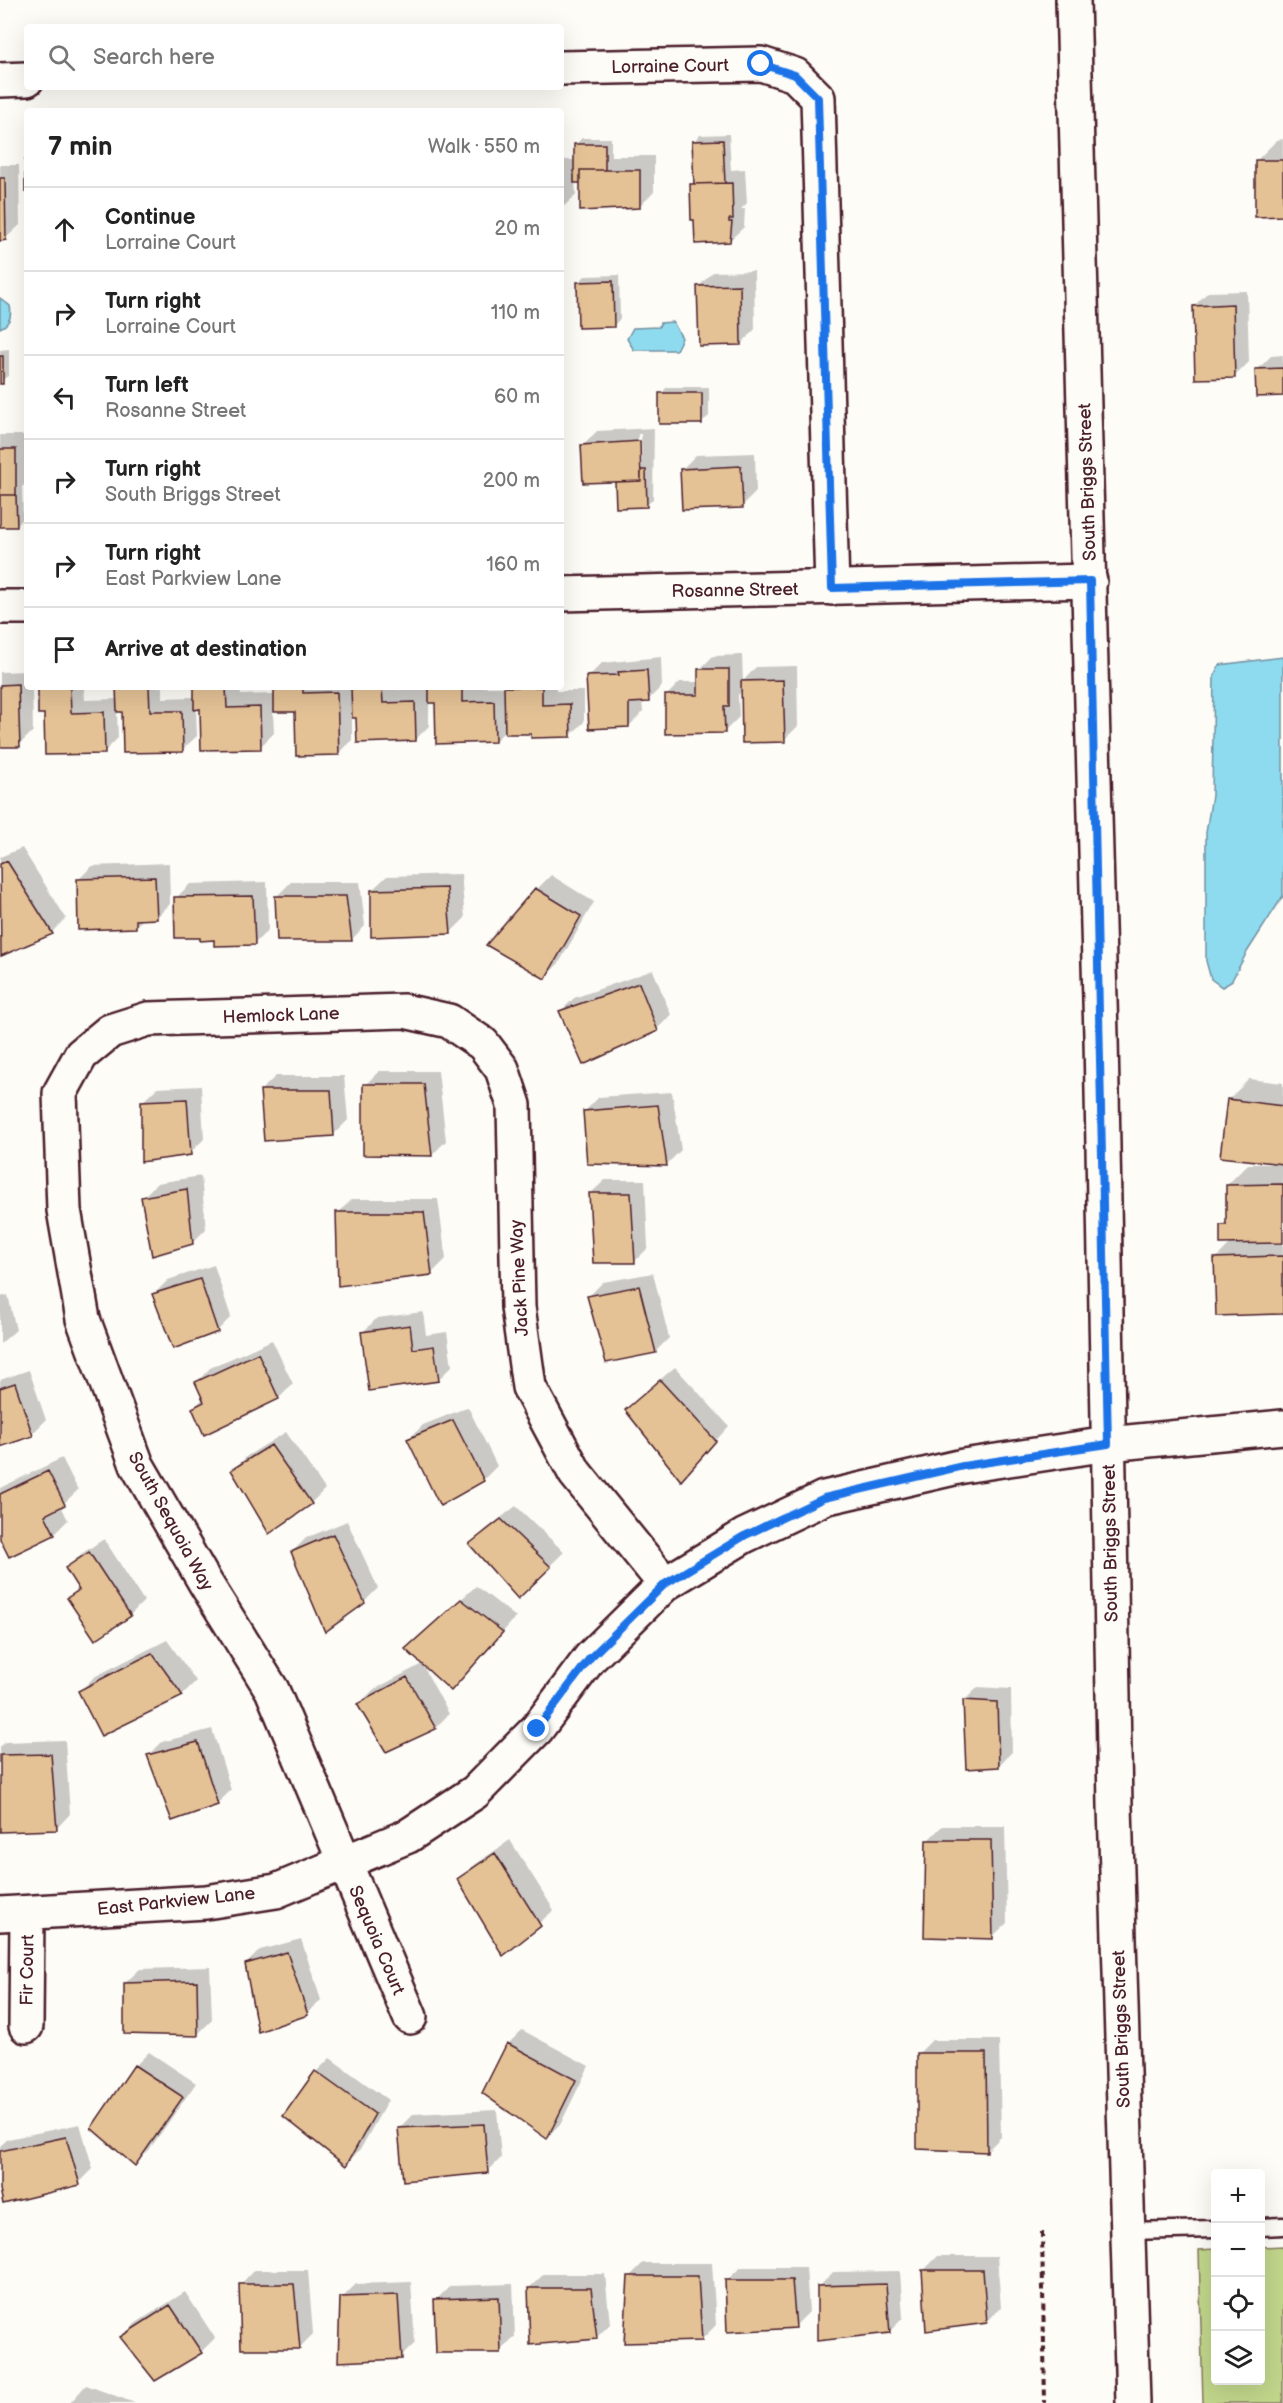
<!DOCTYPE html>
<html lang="en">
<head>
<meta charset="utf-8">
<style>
  :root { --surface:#fff; --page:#f2f2f2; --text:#222; --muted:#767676; --line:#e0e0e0 }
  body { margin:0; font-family:"Balsamiq Sans",sans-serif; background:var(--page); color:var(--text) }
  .controls { position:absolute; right:18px; bottom:18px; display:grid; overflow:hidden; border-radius:6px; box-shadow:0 6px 24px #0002 }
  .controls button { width:54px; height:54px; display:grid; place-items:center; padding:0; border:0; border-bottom:2px solid var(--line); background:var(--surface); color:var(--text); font:30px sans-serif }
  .stop { position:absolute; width:18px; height:18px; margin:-14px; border:4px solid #1a73e8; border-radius:50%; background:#fff }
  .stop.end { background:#1a73e8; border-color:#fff; box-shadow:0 2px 6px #0008 }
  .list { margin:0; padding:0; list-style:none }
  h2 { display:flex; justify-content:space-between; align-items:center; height:78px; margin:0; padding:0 24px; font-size:26px }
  h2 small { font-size:20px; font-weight:400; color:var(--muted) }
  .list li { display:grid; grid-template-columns:39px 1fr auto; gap:18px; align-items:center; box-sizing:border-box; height:84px; padding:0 24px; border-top:2px solid var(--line) }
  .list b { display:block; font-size:22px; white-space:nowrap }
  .list p { margin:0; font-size:20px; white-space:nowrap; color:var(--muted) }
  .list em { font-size:20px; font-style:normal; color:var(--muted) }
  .icon { flex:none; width:33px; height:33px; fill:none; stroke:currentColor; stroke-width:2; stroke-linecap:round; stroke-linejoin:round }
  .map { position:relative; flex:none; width:1283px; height:2403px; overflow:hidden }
  .search { position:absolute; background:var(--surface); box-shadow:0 6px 24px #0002; left:24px; top:24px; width:540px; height:66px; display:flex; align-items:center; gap:15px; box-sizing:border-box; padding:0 21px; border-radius:6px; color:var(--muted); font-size:22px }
  .panel { position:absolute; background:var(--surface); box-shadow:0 6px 24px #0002; left:24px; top:108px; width:540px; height:582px; border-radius:6px }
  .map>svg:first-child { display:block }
  .green { fill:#c1d68b; stroke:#867a5b; stroke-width:1.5 }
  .water { fill:#8edbef; stroke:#7390a1; stroke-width:1.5 }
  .shadow { fill:#0003; fill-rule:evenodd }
  .building { fill:#e4c296; stroke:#4a1f2b; stroke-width:1.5 }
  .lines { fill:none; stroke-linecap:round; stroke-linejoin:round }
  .lane-casing { stroke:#4a1f2b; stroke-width:21 }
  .street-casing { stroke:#4a1f2b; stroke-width:38 }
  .secondary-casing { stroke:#4a1f2b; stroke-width:38 }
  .path { stroke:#4a1f2b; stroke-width:4; stroke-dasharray:6 4.5; stroke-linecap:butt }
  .lane { stroke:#fdfcf7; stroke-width:16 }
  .street { stroke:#fdfcf7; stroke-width:33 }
  .secondary { stroke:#fdfcf7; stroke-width:33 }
  .route { stroke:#1a73e8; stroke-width:8 }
  .labels { text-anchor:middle; stroke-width:4.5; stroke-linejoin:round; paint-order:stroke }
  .street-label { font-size:18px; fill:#4a1f2b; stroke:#fdfcf7 }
</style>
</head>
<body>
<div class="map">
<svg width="1283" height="2403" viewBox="0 0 1283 2403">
  <rect width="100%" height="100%" fill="#fdfcf7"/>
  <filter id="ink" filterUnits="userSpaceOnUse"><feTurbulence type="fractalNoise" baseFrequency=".0167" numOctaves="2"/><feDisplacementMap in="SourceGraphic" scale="12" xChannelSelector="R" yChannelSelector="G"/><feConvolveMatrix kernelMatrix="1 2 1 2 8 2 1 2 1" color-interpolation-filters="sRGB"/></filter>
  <g filter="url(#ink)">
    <path class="green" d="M1283,2246V2403H1203L1199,2250L1215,2249L1216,2380H1260L1261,2247Z"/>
    <path class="water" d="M0,298L10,306C12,316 10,324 0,328Z
      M673,322L682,338L676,350H634L627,339L633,328L659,327L660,323Z
      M1283,657V896L1247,952L1231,982L1222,987L1211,979L1206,961V833L1212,795L1214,677L1219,665Z"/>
    <path class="shadow" d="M729,134L731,170L745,169L747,203L741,209H745L744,227L729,241L691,185L695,182L694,141L700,135Z
      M582,138H611V156H654V192L640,206L582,182H575L576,195L561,209V160H576L575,145Z
      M1283,139V215L1256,161L1277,140Z
      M0,165H19L20,225L5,239H0Z
      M754,271L755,329L741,344L699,286L713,272Z
      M619,275L620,319L613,326L579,282L585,276Z
      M1247,291L1249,362L1235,376L1194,306L1208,292Z
      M9,349V375L0,382V350Z
      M1283,355V394L1257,370L1271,356Z
      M667,387H709V416L702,422L661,394Z
      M654,428L653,499L646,506L617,483L619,481L583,445L597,431ZM638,434H641L642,468H639Z
      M0,435H27V482L22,487L23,519L16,526H0Z
      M755,453L756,492L742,506L682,469L696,455Z
      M742,655L743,681L756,667L797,666L798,726L784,740L742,691L738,695L739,717L725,731L666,696L680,682H699V670L713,656Z
      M661,657L662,686L648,700H642L643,712L629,726L588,677L602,663Z
      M27,671V687H32L33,731L19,745L0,746V672Z
      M39,687H84L85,700L118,699V687H163V698L195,697V687H240L241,695L275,694V687H396V690L430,687H556V691H584V722L570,736L507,729L495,741L436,701H429V726L415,740L357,716H352V740L338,754L297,710L273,711L274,733L260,747L201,708H196L197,736L182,750L124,711H117L118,738L104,752L45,713Z
      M22,848L66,918L52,932L2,954L0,951V857Z
      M169,863L170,904L156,918H144L135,927L78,880L92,866Z
      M461,874L465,918L451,932L372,890L387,876Z
      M551,875L594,902L559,963L545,977L537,889Z
      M267,882L268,930L254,944L215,939L176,898L190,884Z
      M291,882H360L365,926L351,940L277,896Z
      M653,970L671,1015L657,1029L584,1063L560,1012L574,998Z
      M379,1071H438L446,1141L432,1155L365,1085Z
      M276,1076H344L348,1120L334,1134L261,1090Z
      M1249,1079L1283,1083V1313L1216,1258L1232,1242L1221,1226L1228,1219L1227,1185L1248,1164H1270L1228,1100Z
      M201,1086L204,1139L190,1153L142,1102L157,1088Z
      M672,1092L681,1150L667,1164L589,1163L585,1111L599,1097Z
      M201,1176L206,1229L192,1243L143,1197L157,1183Z
      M605,1180H645L648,1248L634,1262L590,1194Z
      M352,1199H438L446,1259L432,1273L338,1213Z
      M214,1265L231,1317L217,1331L154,1294L168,1280Z
      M653,1273L669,1338L655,1352L589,1296L603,1282Z
      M8,1295L16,1330L0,1344V1297Z
      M423,1312L426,1335L447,1332L452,1366L438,1380L363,1332L377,1318Z
      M272,1340L293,1384L279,1398L205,1433L193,1408L204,1398L196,1383L210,1368Z
      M675,1367L729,1426L681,1479L641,1396Z
      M29,1370L46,1420L32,1434L0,1446V1380Z
      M468,1407L497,1466L483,1480L409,1439L423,1425Z
      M286,1432L325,1489L311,1503L233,1470L247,1456Z
      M62,1458L78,1490L61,1506L68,1520L54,1534L0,1535V1488Z
      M516,1506L564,1552L518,1597L471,1544L485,1530Z
      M347,1521L378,1588L364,1602L292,1552L306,1538Z
      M104,1539L144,1601L130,1615L69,1598L79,1587L67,1568L81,1554Z
      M476,1586L516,1617L465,1675L421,1635Z
      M167,1640L196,1681L182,1695L80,1691L94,1677Z
      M422,1664L449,1714L435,1728L359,1704L373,1690Z
      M978,1687L1011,1689L1012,1752L998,1766L964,1701Z
      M212,1729L231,1790L217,1804L148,1756L162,1742Z
      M65,1740L70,1814L56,1829L0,1830V1747L5,1742Z
      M942,1826H1005L1007,1923L992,1937L928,1840Z
      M510,1840L554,1910L503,1954L459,1880L473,1866Z
      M301,1939L321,2000L307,2014L246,1964L260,1950Z
      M210,1967L212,2020L198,2034L125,1983L140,1969Z
      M522,2030L589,2066L561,2123L547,2137L508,2044Z
      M932,2040H999L1001,2137L987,2151L918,2054Z
      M149,2052L196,2083L149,2150L135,2164V2066Z
      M330,2058L388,2100L360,2150L346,2164L285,2116L316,2072Z
      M497,2110L501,2158L487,2172L399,2128L413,2114Z
      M80,2124L93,2169L79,2183L0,2182V2146L8,2139Z
      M938,2256H997L1001,2307L987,2322L924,2270Z
      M643,2263H712L716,2325L701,2340L629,2277Z
      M741,2267H806L809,2312L795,2326L726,2281Z
      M254,2270H308L313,2334L299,2348L240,2285Z
      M900,2271L903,2318L889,2332L819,2287L833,2272Z
      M544,2274H605L610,2324L596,2338L529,2288Z
      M411,2282L415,2343L401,2357L342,2298L356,2284Z
      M513,2284L515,2337L501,2351L436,2300L450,2286Z
      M185,2292L215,2338L201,2352L155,2380L122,2337L136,2323Z
      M86,2385L135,2403H70Z"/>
    <path class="building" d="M723,140L725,183L694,184L692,141Z
      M574,144H605V170H580V183H574Z
      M25,160H27V191L25,192Z
      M1255,160H1283V216L1255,217Z
      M580,170H640V208L580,211Z
      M0,178H5L6,240L0,241Z
      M732,183L733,219H729V222H732L730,242L695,244L694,220H691L690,184Z
      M613,281L614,327L578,328L577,282Z
      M740,285L741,345L699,346L697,286Z
      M1233,304L1235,378L1195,379L1193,306Z
      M0,356H3V384H0Z
      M1283,368V396L1256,397L1255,369Z
      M659,393H702V424H659Z
      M640,441L641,481L583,483L581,445Z
      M0,449H16V495H0Z
      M741,466L743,508L682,510L680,469Z
      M641,470H646L647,507L616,508L615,482L641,481Z
      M0,495H16L17,527H0Z
      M698,669H729V706H724L725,733L665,734V695H698Z
      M647,670L649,702L629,703V727L589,729L586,676L619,675L618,672Z
      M783,680L785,742L742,743L741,681Z
      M18,684L20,747H0V685Z
      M38,687H70L71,713L104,712L105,754L45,755L44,714H38Z
      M116,687H149L150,711H182L183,752L123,753L122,712H117Z
      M194,687H226L227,708L260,707L261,749L201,750L200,709L194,710Z
      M274,687H303V693L337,692L339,755L296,756L295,712H274Z
      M351,687H382L383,703L415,702L416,741L357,743L356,718H352Z
      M429,687H462V702L494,701L495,742L436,744L435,703H429Z
      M504,687H542V705L570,704L571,737L531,738V734H505Z
      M7,861L53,934L1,956L0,864Z
      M155,877L157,919L136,920V928L78,930L77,879Z
      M447,888L451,934L371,937V890Z
      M535,888L581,916L545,979L486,945Z
      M253,896L255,945L214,946V940L200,941V938H175L174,897Z
      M275,896H346L352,941H277Z
      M639,983L658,1031L583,1065L559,1011Z
      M363,1084H424L432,1156L363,1155Z
      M260,1090H331L334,1136L264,1141Z
      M187,1099L191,1155L141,1162V1101Z
      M1227,1099L1283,1106V1164L1220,1157Z
      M658,1105L667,1166L587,1164L583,1111Z
      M1283,1184V1243L1220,1244V1225H1226V1185Z
      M187,1189L193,1244L152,1256L141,1197Z
      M589,1193H631L635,1263H593Z
      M336,1212H424L432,1275L338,1286Z
      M1283,1256V1314L1216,1316L1214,1258Z
      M200,1279L218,1332L173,1349L152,1294Z
      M639,1286L656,1353L606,1363L587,1296Z
      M410,1325L413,1349L434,1346L439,1381L369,1391L361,1332Z
      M258,1353L279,1399L204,1435L192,1408L204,1402L195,1382Z
      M660,1380L716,1441L681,1481L625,1410Z
      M15,1383L33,1436L0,1447V1388Z
      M453,1420L484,1481L440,1506L407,1439Z
      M271,1445L312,1504L269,1534L231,1470Z
      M48,1471L65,1505L45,1515L55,1535L9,1557L0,1539V1494Z
      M501,1519L551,1567L518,1599L469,1544Z
      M333,1534L365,1603L325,1632L291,1552Z
      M89,1552L131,1616L95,1640L67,1598L79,1590L65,1568Z
      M461,1599L503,1632L451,1691L405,1649Z
      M152,1653L183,1696L101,1736L78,1691Z
      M407,1677L436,1729L386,1752L357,1704Z
      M963,1700L997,1702L999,1767L966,1769Z
      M198,1742L218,1805L172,1821L147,1755Z
      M51,1754L57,1830L0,1832V1755Z
      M926,1840H991L993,1939L924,1937Z
      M495,1853L541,1926L503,1956L457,1879Z
      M287,1952L308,2015L258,2032L245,1964Z
      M197,1981L198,2036L124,2034V1983Z
      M507,2043L576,2080L547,2139L482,2093Z
      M917,2053H986L987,2152L917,2149Z
      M134,2065L183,2097L135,2166L91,2128Z
      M315,2071L375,2114L346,2166L283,2116Z
      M484,2124L488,2173L403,2181L398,2128Z
      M66,2137L80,2185L3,2204L0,2189V2151Z
      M922,2270H983L987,2323L926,2331Z
      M628,2276H698L702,2341L624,2343Z
      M725,2280H792L796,2328L727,2332Z
      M239,2284H294L300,2349H241Z
      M886,2284L890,2333L817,2341V2286Z
      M528,2288H591L597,2339L530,2345Z
      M398,2295L402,2359L338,2362L340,2297Z
      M499,2297L501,2353H436L434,2299Z
      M170,2305L202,2353L155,2381L120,2337Z"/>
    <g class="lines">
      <g class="lane-casing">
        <path id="lane" d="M1260,2227L1283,2226
          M1127,2231L1216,2229"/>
      </g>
      <g class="street-casing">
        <path id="street" d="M561,68L761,64L795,75L818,98L832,588
          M0,80L27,79
          M561,594L1090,581
          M0,607H27
          M0,1914L206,1902L276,1891L408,1836L475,1792L537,1729L590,1658L665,1584L744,1536L824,1498L963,1466L1108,1444L1283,1427
          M410,2017L272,1690L206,1584L137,1465L83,1319L64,1210L60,1093L81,1055L110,1031L148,1019L404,1011L449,1021L483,1044L502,1069L514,1105L518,1307L529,1387L575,1473L665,1584
          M26,2026L27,1914"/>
      </g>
      <g class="secondary-casing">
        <path id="secondary" d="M1073,0L1101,1037L1115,1806L1133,2403"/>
      </g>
      <path class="path" d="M1042,2232L1045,2403"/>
      <use href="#lane" class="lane"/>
      <use href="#street" class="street"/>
      <use href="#secondary" class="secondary"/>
    </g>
  </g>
  <g class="lines" filter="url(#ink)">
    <path class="route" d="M537,1729L590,1658L665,1584L744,1536L824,1498L963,1466L1108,1444L1090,581L832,588L818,98L795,75L761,64"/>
  </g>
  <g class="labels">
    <g class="street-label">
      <text transform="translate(670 66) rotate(-1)" y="6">Lorraine Court</text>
      <text transform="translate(1087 482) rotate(-92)" y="6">South Briggs Street</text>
      <text transform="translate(735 590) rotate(-1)" y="6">Rosanne Street</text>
      <text transform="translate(281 1015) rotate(-2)" y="6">Hemlock Lane</text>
      <text transform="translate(519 1278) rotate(-93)" y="6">Jack Pine Way</text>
      <text transform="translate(171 1521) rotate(61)" y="6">South Sequoia Way</text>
      <text transform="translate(1110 1543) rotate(-91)" y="6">South Briggs Street</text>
      <text transform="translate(176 1901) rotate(-6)" y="6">East Parkview Lane</text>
      <text transform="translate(377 1940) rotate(67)" y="6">Sequoia Court</text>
      <text transform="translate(27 1970) rotate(-89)" y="6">Fir Court</text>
      <text transform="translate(1121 2029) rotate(-92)" y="6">South Briggs Street</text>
    </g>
  </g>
</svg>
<div class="controls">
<button>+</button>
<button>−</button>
<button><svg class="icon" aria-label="locate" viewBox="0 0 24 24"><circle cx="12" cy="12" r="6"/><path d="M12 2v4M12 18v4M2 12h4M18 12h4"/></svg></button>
<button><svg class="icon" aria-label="layers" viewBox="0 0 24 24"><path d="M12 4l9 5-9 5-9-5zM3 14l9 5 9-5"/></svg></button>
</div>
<div class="stop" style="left:761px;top:64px"></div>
<div class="stop end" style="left:537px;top:1729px"></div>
<div class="search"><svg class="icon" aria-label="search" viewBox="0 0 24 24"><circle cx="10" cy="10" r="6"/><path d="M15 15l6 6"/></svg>Search here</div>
<section class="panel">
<h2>7 min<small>Walk · 550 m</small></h2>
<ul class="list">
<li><svg class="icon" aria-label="ahead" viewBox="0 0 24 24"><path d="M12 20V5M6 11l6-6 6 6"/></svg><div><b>Continue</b><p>Lorraine Court</p></div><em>20 m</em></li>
<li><svg class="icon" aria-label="right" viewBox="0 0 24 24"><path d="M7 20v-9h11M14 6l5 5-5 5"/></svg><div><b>Turn right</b><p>Lorraine Court</p></div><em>110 m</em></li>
<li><svg class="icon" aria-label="left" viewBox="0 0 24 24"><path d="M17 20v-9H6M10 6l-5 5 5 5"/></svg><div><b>Turn left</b><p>Rosanne Street</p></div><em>60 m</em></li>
<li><svg class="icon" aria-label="right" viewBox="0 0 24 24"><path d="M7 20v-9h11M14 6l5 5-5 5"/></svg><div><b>Turn right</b><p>South Briggs Street</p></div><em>200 m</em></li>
<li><svg class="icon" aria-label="right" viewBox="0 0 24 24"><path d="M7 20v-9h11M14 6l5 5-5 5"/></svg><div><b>Turn right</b><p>East Parkview Lane</p></div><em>160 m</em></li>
<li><svg class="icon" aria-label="arrive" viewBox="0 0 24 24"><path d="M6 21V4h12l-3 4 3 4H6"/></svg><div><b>Arrive at destination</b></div></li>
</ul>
</section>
</div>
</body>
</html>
